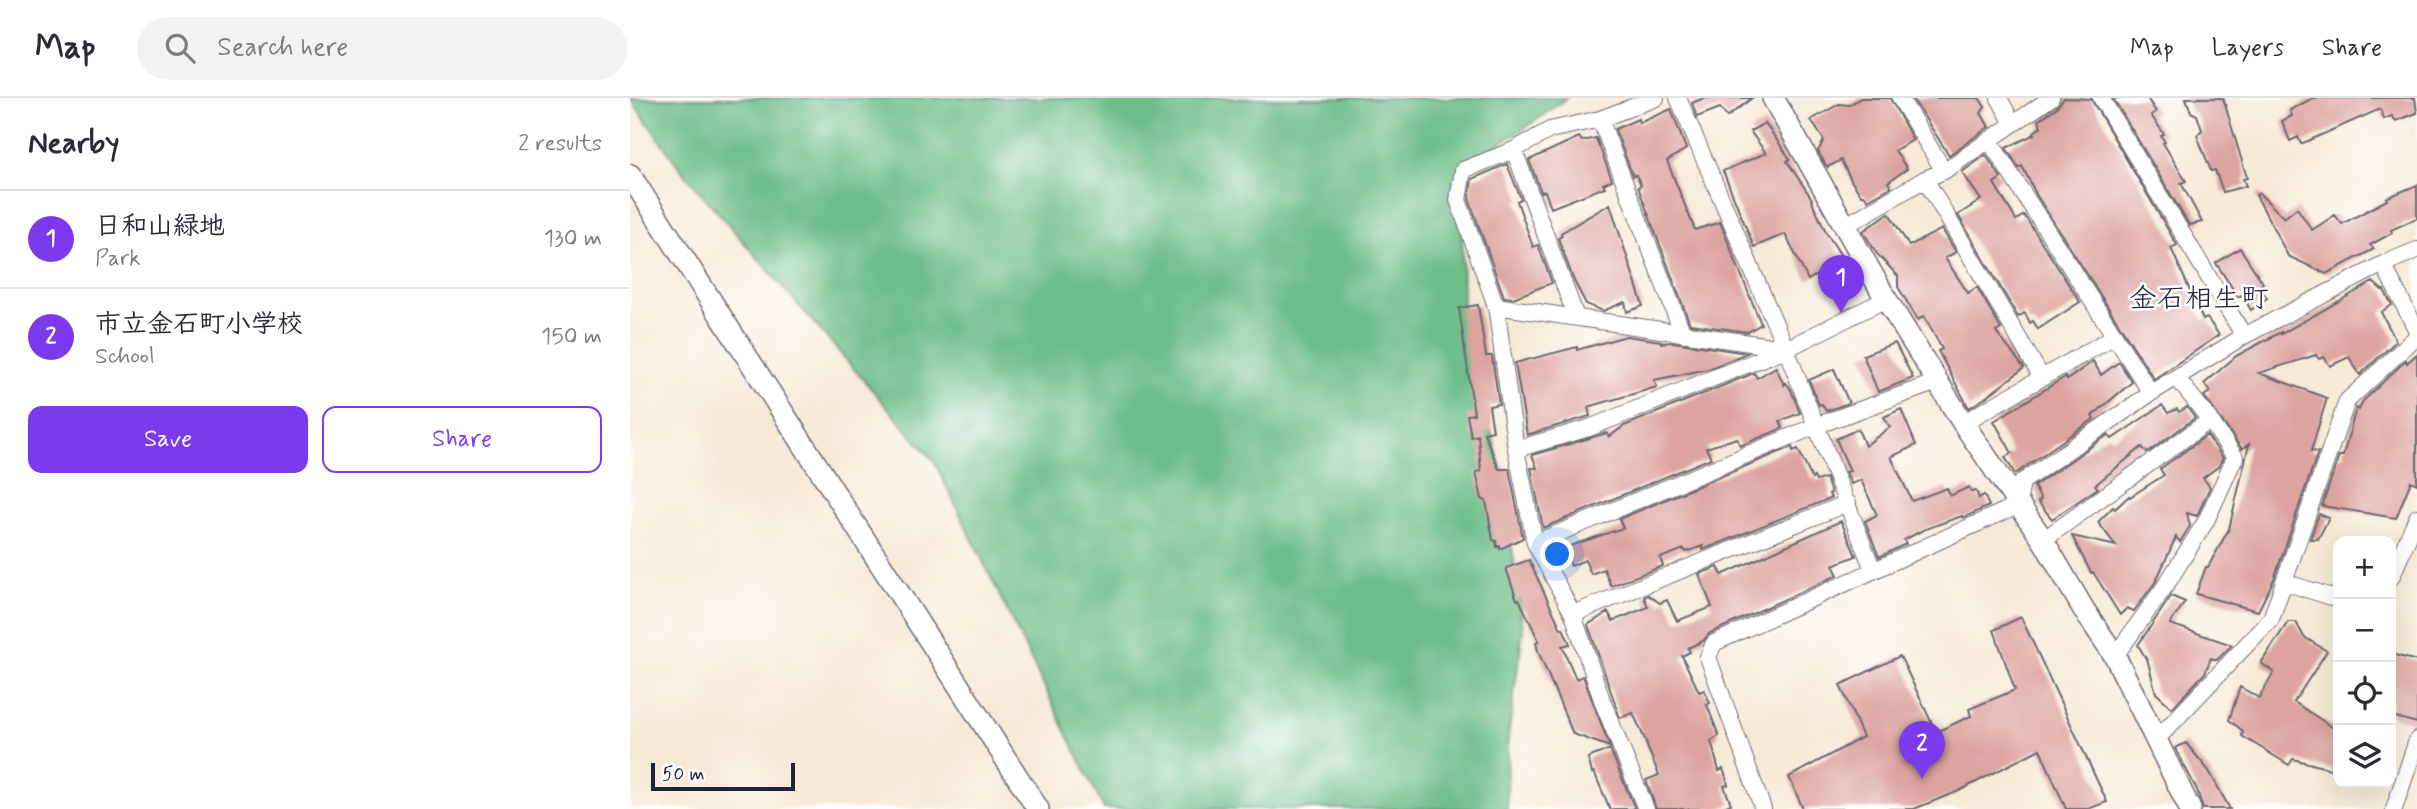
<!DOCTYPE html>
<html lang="en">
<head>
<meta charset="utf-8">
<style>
  :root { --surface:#fff; --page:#f2f2f3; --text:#2b2b33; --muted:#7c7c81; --line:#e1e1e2; --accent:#7c3aed }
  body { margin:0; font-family:Mynerve,"Klee One",sans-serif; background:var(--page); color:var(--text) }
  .controls { position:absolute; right:21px; bottom:21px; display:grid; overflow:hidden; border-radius:14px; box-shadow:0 7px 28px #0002 }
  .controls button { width:63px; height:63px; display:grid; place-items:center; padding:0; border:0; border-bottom:2px solid var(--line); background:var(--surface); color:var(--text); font:35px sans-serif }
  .scale { position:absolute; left:21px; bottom:18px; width:144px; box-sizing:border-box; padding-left:7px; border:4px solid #22223b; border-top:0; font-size:19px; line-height:24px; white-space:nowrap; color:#22223b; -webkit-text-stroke:5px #fff; paint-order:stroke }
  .you { position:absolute; left:928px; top:457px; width:24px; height:24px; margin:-18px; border:5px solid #fff; border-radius:50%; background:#1a73e8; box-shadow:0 0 0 10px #1a73e833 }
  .badge { display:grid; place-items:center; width:46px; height:46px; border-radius:50%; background:var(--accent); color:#fff; font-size:23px; font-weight:700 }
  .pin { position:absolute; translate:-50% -58px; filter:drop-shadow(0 2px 4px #0008) }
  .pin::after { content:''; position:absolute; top:37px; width:24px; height:21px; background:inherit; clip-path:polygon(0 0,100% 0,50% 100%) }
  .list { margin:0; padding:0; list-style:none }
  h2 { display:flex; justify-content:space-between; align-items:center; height:91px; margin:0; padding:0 28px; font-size:30px }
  h2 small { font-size:23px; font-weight:400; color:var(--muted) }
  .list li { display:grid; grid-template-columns:46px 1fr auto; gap:21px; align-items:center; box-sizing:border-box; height:98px; padding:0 28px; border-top:2px solid var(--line) }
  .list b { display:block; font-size:26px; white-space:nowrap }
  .list p { margin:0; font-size:23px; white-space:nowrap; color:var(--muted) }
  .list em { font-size:23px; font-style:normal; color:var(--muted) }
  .actions { display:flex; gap:14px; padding:21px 28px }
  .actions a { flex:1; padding:16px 0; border:2px solid var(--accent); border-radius:14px; text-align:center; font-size:24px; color:var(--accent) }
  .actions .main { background:var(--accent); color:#fff }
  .icon { flex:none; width:38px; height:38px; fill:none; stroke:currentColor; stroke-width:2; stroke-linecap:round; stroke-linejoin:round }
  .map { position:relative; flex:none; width:1787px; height:711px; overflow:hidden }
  header { display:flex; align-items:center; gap:42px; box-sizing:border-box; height:98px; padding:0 35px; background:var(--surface); border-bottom:2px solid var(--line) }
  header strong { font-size:33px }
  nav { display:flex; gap:38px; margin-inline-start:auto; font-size:24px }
  .search { width:490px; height:63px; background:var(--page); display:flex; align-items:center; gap:18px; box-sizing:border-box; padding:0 24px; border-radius:38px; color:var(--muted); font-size:26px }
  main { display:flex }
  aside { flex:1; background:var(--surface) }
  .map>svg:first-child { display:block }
  .forest { fill:#6ebe8a; stroke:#487062; stroke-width:2 }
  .building { fill:#dca39f }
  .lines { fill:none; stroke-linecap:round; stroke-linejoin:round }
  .minor-casing { stroke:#6c6871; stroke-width:18 }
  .tertiary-casing { stroke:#6c6871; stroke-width:24 }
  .minor { stroke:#fff; stroke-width:16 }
  .tertiary { stroke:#fff; stroke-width:21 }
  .labels { text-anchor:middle; stroke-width:5; stroke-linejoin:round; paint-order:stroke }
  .quarter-label { font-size:28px; fill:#22223b; stroke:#fff }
</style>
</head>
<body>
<header>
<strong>Map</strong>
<div class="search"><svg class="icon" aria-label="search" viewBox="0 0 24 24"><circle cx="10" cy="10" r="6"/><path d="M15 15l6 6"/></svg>Search here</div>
<nav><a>Map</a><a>Layers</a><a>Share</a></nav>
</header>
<main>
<aside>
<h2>Nearby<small>2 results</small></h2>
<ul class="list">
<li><span class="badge">1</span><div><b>日和山緑地</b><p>Park</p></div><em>130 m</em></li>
<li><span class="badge">2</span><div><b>市立金石町小学校</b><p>School</p></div><em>150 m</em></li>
</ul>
<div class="actions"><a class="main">Save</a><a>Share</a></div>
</aside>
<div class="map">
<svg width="1787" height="711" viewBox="0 0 1787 711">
  <rect width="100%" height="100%" fill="#fff"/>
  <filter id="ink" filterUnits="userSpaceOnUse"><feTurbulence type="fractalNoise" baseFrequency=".0143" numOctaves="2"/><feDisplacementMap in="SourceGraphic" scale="14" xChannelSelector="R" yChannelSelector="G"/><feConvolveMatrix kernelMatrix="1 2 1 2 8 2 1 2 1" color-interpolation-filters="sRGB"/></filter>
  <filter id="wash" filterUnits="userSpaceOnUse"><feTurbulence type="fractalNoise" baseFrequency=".00686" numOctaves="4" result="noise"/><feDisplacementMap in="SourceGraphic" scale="28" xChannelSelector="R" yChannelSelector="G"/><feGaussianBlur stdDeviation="1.57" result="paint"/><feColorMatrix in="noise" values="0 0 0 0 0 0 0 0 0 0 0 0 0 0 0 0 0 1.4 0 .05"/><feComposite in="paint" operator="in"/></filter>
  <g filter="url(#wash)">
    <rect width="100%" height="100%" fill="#f6e9d5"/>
    <path class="forest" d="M0,0H937L895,30L840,63L832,106L833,225L872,375L893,532L878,639L877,711H474L304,363L51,72Z"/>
    <g id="blocks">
      <path class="building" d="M1074,0H1122L1097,19L1090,10L1067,19L1062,5Z
        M1231,0H1260L1283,42L1265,52L1277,71L1258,84L1261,89L1238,102L1234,97H1231L1222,84L1211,62L1198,69L1195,66L1188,53L1194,42L1181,22L1209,6L1219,7Z
        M1282,0H1349L1355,9L1351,15L1359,29L1319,57Z
        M1434,0L1461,1L1547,147L1541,150L1573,222L1577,220L1589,237L1524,281L1407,98L1392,68L1389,70L1376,50L1405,36L1404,34L1411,29L1409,22L1427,9Z
        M1483,0H1517L1526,14L1521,17L1534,36L1531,38L1535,44L1533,45L1556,83L1551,85L1572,124L1559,127Z
        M1556,0H1593L1617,80L1613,81L1616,88L1593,94L1585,72L1581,73L1567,37L1572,32L1567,17L1561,14Z
        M1683,0H1785L1787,15L1766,23L1762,18L1754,21L1750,11L1671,46L1668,39L1660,43L1652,23L1662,18L1660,12Z
        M1041,11L1056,51L1037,63L1065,132L1090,124L1131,226L1118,234L1060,226L1008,89L1011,87L1006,77L1003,78L985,31L1008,21L1009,25Z
        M1135,25L1160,61L1157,63L1182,101L1181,102L1196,134L1213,161L1178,182L1155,136L1124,149L1093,73L1136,55L1120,33Z
        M949,39L952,43L966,40L982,82L973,86L975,89L921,110L915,93L911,94L899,62Z
        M1356,57L1371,80L1364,85L1386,122L1394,117L1450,204L1408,231L1403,223L1400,225L1395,215L1388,219L1328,117L1351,102L1332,74Z
        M877,66L891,101L887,103L903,149L908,147L922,185L883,200L874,199L839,101L842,81Z
        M1787,87V120L1761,132L1762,135L1740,147L1744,151L1696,176L1658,158L1626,97L1629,95L1654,120L1667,110L1682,132L1705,117L1712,126L1757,102L1756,100Z
        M980,106L1013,208L997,214L995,204L973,213L956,206L944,183L928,140L932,138L931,135Z
        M1259,115L1279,148L1312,131L1326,154L1315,160L1338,195L1347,189L1371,231L1366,234L1394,270L1355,300L1339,310L1308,253L1312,251L1294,218L1288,222L1268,189V178L1247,156L1233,133Z
        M1610,150L1633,185L1629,188L1637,200L1621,212L1612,197L1608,199L1586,165Z
        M1743,184L1752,192H1754L1762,207L1751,214L1766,243L1730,277L1719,259L1700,268L1694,259L1689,261L1686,257L1629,275L1697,300L1681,353L1688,354L1644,481L1628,513L1566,496L1576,469H1578L1599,431L1619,346L1612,351L1574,298L1580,294L1574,286L1606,258L1651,234V236Z
        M848,207L856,258H862L869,306L859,308L863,333L854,335L869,371H879L893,440L870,451V448L867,449L866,443L863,442L856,403L852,401L846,374L851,373L848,337L841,339L837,317L844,316L829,210Z
        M996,238L1031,243V245L1043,244L1117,255L1078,271L1024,282L1027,289L958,309L960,318L897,337L885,265L947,249V252Z
        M1265,245L1283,280L1248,294L1233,257Z
        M1787,256V386L1781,383L1766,420L1692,408L1709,358H1713L1726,310L1729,312L1733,303L1776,262L1777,265Z
        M1463,263L1471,277L1489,264L1502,284L1462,318L1464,321L1385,376L1375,359L1382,355L1364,323L1435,279L1437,282Z
        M1146,269L1154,287L1156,285L1160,290L1170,315L1150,323L1153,330L1110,348L1107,340L1076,350L1081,360L913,430L901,370H907L902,357L977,335L979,339L994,328L1124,275L1127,280Z
        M1204,271L1219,305L1196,313L1192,306L1189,307L1179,282Z
        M1532,307L1538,315L1547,311L1549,314L1557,309L1565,320L1517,355L1512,349L1465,387L1468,390L1422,421L1408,404L1411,402L1404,388L1478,337L1482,341Z
        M1271,311L1286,347L1261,359L1282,403L1317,390L1320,398L1339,389L1341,394L1346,393L1349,400L1354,397L1359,408L1333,420L1332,418L1293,432L1274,442L1276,446L1249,459L1235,423L1247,417L1231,382L1221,386L1216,374L1220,373L1206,341L1228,331L1235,348L1260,329L1254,319Z
        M1577,337L1593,360L1589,368L1573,380L1580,389L1567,418L1557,415L1560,428L1550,444L1546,439L1526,483L1504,513L1497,510L1490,517L1463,474L1461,475L1442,438L1486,448L1468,424L1483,409L1485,411L1499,398L1500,399L1534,377L1530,371Z
        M1162,349L1163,353L1168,351L1182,381L1184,379L1186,383L1196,380L1201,395L1199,396L1201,400L1073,452V448L1056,454L1054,451L1030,460L1033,468L981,488L974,471L961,476L955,462L941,468L934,450L993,430L989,421Z
        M1689,416L1699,420L1688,441H1680Z
        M1211,423L1226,458L1203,467L1208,477L1080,535L1073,543L1058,550L1060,554L1052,558L1069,594L1074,592L1080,605L1077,607L1089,638L1081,643L1089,673L1093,671L1096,679L1098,687L1094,688L1101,706L1089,711H1026L1016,682L1029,677L1016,646H1017L1003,615L990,620L958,527L978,514L983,523L1018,509L1014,499L1018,497L1030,505L1037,502L1047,523L1082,509L1069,476L1088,469L1092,477Z
        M899,462L931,531L933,530L940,546L932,548L946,581L953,578L980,649L943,636L908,553L906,544L909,543L889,501L887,502L876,470Z
        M1541,498L1555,504L1540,526L1602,547L1587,562L1581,560L1575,575L1542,610L1526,595L1518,564L1508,547Z
        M1391,519L1477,704L1458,711H1436L1410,651L1329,693L1284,711H1173L1159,679L1233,639L1210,587L1270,558L1306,634L1341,618L1339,611L1385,592L1364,532Z
        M1658,524H1666L1674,539L1697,553L1664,604L1708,633V650L1704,672L1663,661L1659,667L1612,638L1613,633L1599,622L1610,589L1629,600L1644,574L1631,565Z
        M1761,556L1787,563V625L1761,618Z
        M1556,645L1579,673L1600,711H1573L1567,692L1545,650Z
        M980,651L1005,711H980L964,674L962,675L958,660Z"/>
    </g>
  </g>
  <g filter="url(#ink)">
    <use href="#blocks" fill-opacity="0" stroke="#6c6871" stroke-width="2"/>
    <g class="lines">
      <g class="minor-casing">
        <path id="minor" d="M1048,0L1156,251L1243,472
          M1270,0L1314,73
          M1369,0L1383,26
          M1471,0L1614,238
          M970,21L1053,236
          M1359,42L1521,295
          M884,52L946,219
          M1295,81L1412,280
          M1215,128L1295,81L1314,73L1421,0
          M1753,166L1787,152
          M866,208L1154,250
          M1333,325L1485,238
          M886,351L959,330L1156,251L1256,201
          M1413,442L1580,322
          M905,445L1188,327L1307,284
          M1761,480L1787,419
          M1654,484L1708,501
          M943,516L1218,405
          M1485,558L1536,487L1576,423L1605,359L1580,322L1547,280
          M1526,642L1641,521L1717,303L1787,238
          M1016,711L973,605L943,516L905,445L886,351L866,208L828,102L833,72L884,52L920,32L970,21L1026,0
          M1133,711L1078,559L1084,545L1388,407L1392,384L1521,295L1614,238L1753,166L1787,233
          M1764,711L1787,642"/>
      </g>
      <g class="tertiary-casing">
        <path id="tertiary" d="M1143,0L1256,201L1333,325L1413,442L1454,512L1485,558L1560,711
          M0,77L408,711"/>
      </g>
      <use href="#minor" class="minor"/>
      <use href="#tertiary" class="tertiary"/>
    </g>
  </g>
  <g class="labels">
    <g class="quarter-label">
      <text x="1569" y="209">金石相生町</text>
    </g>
  </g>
</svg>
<div class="controls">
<button>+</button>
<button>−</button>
<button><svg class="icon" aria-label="locate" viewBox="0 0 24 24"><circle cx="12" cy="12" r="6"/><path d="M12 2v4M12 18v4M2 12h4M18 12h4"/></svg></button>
<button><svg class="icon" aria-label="layers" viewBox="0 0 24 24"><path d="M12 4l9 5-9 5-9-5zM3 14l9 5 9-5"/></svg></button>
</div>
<div class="scale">50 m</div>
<div class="you"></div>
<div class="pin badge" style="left:1211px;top:215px">1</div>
<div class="pin badge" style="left:1292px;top:681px">2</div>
</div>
</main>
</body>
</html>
